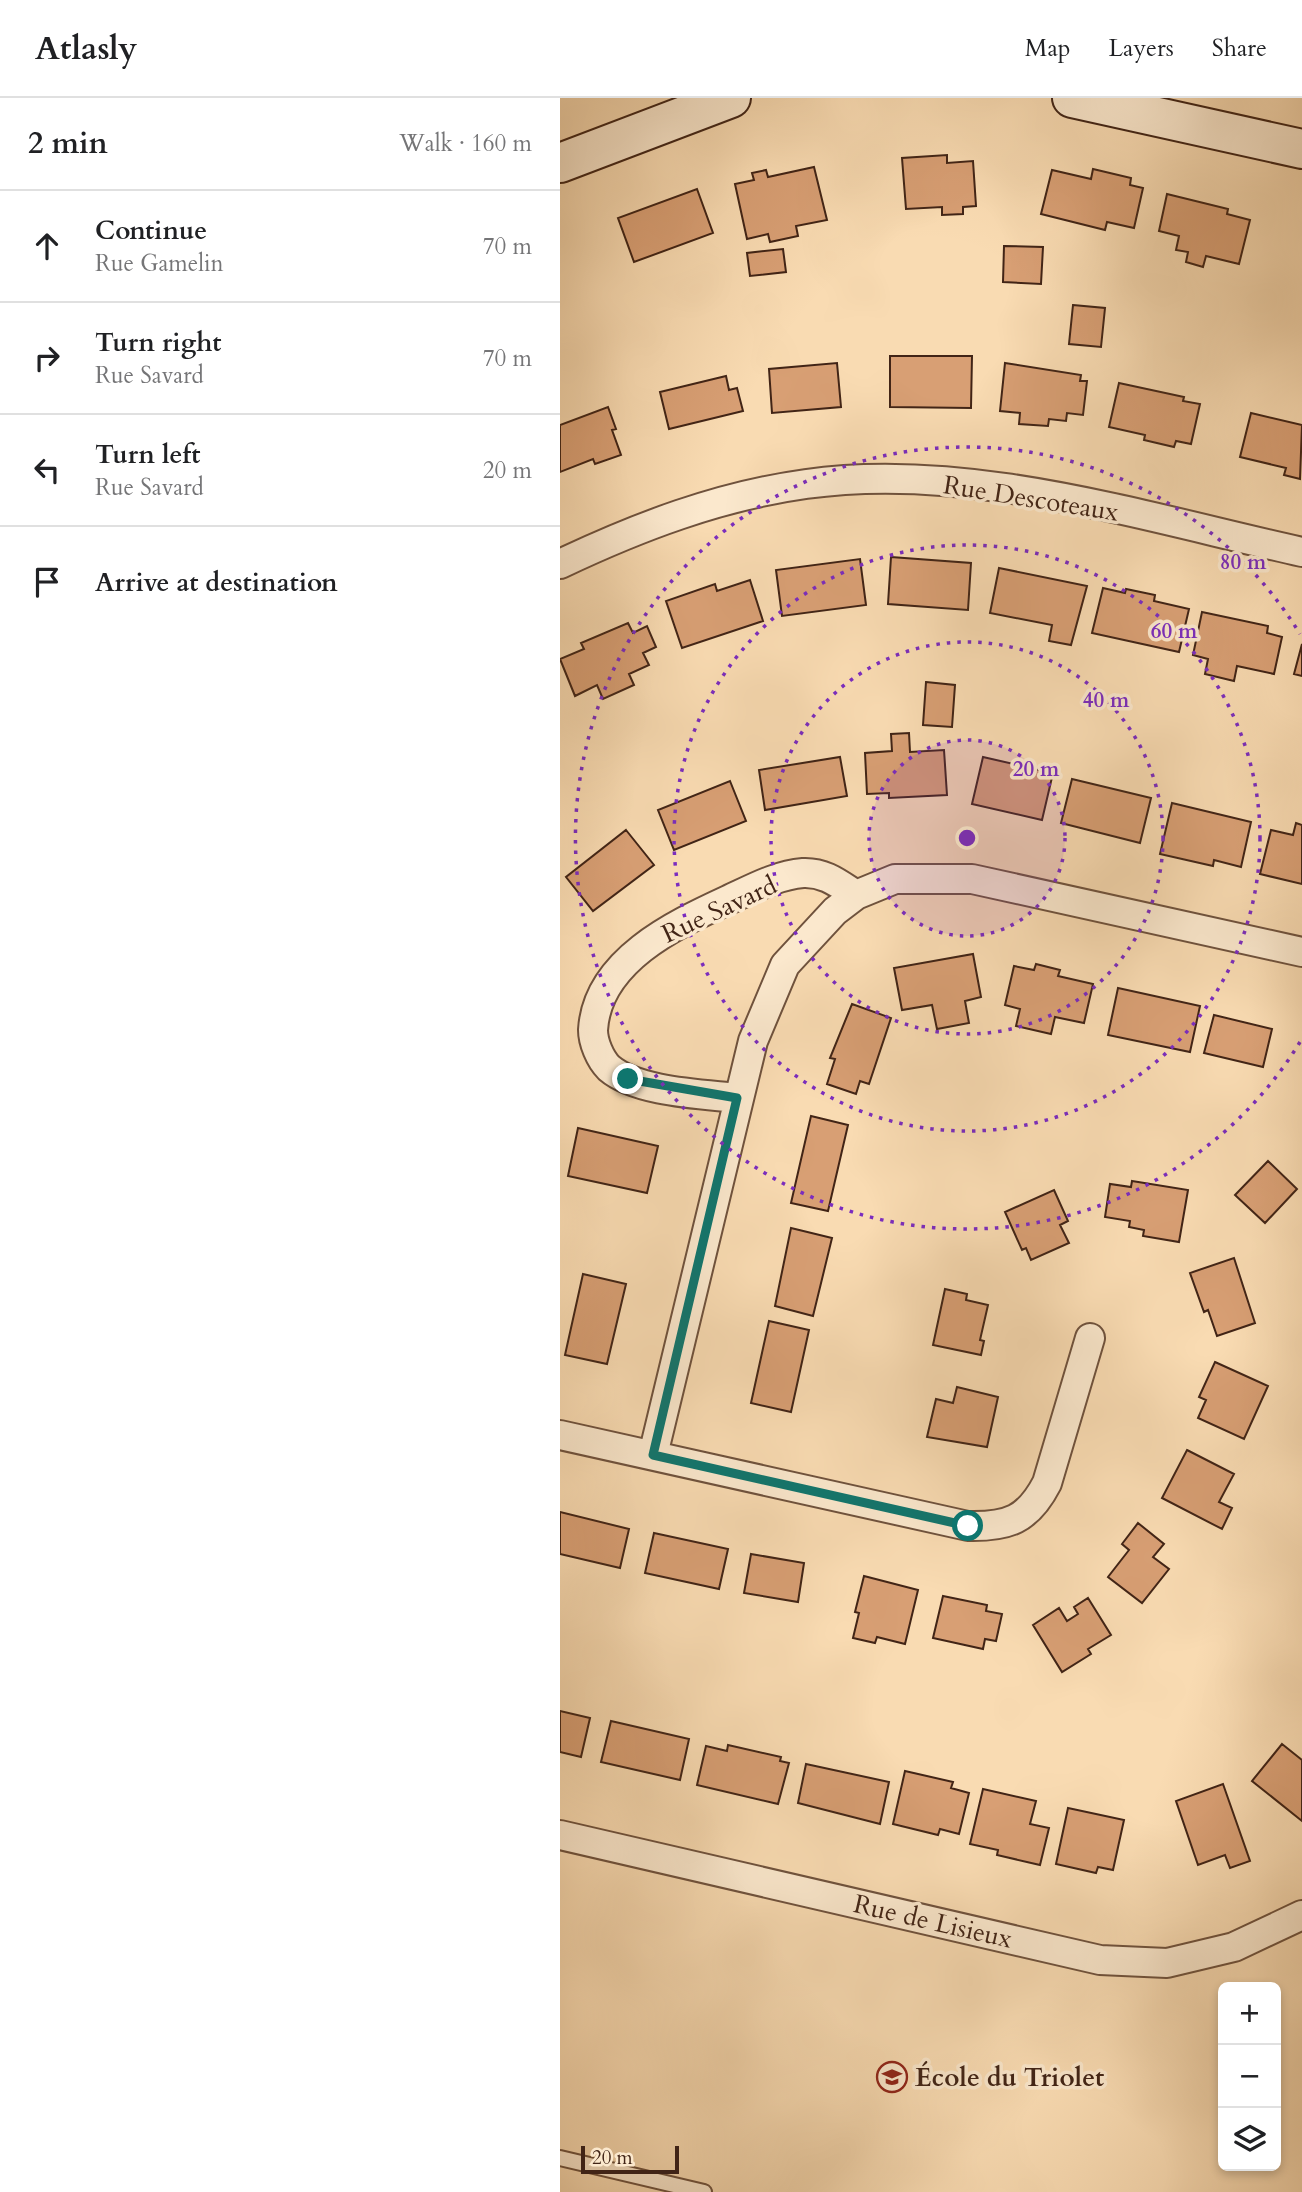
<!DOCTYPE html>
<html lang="en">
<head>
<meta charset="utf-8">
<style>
  :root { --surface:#fff; --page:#f2f2f2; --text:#202124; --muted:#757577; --line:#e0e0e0 }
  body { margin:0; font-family:Cardo,serif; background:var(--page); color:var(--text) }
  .controls { position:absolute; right:21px; bottom:21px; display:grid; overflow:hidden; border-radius:10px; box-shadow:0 4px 10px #0003 }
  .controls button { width:63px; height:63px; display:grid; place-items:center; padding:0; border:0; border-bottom:2px solid var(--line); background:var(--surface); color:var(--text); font:35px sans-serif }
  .scale { position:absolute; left:21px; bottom:18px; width:98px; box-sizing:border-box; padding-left:7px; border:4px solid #412416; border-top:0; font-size:19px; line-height:24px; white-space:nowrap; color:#412416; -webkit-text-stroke:5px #fbe8cd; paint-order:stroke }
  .stop { position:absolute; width:21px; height:21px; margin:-16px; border:5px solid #0f766e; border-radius:50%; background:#fff }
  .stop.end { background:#0f766e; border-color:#fff; box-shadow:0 2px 7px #0008 }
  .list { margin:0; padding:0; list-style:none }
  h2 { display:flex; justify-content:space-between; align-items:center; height:91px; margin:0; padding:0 28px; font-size:30px }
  h2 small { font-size:23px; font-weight:400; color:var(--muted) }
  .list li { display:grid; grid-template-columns:46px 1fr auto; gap:21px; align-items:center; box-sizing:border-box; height:112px; padding:0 28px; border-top:2px solid var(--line) }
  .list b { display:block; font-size:26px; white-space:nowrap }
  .list p { margin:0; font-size:23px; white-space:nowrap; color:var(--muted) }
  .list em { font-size:23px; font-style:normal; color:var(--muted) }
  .icon { flex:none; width:38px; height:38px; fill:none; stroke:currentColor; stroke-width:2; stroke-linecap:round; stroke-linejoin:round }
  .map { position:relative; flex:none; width:742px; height:2094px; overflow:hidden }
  header { display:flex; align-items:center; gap:42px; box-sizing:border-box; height:98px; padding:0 35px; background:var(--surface); border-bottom:2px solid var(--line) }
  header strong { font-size:33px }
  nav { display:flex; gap:38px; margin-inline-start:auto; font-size:24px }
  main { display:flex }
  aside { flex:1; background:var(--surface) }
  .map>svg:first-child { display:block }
  .building { fill:#d89f74; stroke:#412416; stroke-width:2 }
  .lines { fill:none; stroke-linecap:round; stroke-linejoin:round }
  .lane-casing { stroke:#6f523d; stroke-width:18 }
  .street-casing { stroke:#6f523d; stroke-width:32 }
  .secondary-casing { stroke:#412416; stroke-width:42 }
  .lane { stroke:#fbe8cd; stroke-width:14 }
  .street { stroke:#fbe8cd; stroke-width:28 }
  .secondary { stroke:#fbe8cd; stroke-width:38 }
  .route { stroke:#0f766e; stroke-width:9 }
  .ring { fill:none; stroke:#7b2cbf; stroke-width:3.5; stroke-dasharray:3.5 7 }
  .labels { text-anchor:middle; stroke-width:7; stroke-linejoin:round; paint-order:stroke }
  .street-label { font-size:26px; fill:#412416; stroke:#fbe8cd }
  .poi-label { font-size:26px; font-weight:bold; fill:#412416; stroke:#fbe8cd; text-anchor:start }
  .centre { fill:#7b2cbf; stroke:#fbe8cd; stroke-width:3.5 }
  .ring-label { font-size:21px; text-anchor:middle; font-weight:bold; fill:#7b2cbf; stroke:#fbe8cd; stroke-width:7; stroke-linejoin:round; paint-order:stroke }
</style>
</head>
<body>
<header>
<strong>Atlasly</strong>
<nav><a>Map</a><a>Layers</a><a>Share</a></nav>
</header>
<main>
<aside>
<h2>2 min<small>Walk · 160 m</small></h2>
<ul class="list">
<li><svg class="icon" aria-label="ahead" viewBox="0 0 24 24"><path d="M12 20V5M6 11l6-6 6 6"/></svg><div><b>Continue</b><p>Rue Gamelin</p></div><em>70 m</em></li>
<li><svg class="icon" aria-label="right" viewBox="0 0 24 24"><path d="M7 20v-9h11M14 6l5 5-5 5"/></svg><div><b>Turn right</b><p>Rue Savard</p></div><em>70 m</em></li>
<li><svg class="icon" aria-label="left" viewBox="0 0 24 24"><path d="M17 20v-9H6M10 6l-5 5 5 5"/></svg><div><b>Turn left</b><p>Rue Savard</p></div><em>20 m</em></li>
<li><svg class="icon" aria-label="arrive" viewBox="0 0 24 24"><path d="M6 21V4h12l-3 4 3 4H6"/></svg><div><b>Arrive at destination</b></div></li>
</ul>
</aside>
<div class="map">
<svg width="742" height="2094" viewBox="0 0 742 2094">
  <rect width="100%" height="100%" fill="#f9dbb2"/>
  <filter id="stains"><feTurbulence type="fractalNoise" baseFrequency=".00286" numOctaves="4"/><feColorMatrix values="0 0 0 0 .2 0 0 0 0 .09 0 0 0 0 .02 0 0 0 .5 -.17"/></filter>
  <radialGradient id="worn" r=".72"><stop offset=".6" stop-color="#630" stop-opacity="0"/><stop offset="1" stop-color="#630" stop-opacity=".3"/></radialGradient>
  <path class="building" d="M387,57V65L413,63L416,108L403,109V116L382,117V109L346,111L342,60Z
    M254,69L267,122L236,128L238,138L210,144L208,136L187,141L175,86L194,82L192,75L206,72L208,79Z
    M533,71L571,80L570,87L583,90L574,130L547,124L545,132L481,116L492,72L531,81Z
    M137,91L153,135L74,164L58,120Z
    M607,96L668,111L667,116L690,122L679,166L646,158L643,169L626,164L628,154L616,152L619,138L599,133Z
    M444,148L483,149L481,186L443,184Z
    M223,151L226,174L190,178L187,155Z
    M513,207L545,210L541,249L509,246Z
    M330,258H412L411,310L330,309Z
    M277,265L281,309L212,315L209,271Z
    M445,265L521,277L520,283H527L523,317L507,315L506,323L489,321L488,328L459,326L460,315L440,313Z
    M166,278L169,292L177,290L183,313L109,331L100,294Z
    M559,285L624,299L623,303L640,306L631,346L616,343L614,349L584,342L585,337L549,329Z
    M48,309L56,331L52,332L61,357L35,366L33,361L0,374V327Z
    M691,315L742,327L740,381L724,377L726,370L680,359Z
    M331,459L411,465L408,512L328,506Z
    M300,461L306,507L222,518L216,472Z
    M439,470L527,488L511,547L489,543L492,527L430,515Z
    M190,482L203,523L122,550L106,503L155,486L157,493Z
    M543,490L565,495L566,491L595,497L594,503L629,511L619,554L532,535Z
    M642,514L708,528L707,535L722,539L714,576L677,568L674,583L645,576L648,561L633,557Z
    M68,525L73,535L87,528L96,549L83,555L89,567L69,576L74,587L43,601L37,587L15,598L0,561L24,551L21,545Z
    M742,546V578L734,576Z
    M366,584L395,587L392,629L363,627Z
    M349,635L350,654L384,652L387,697L329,700V695L307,696L305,655L332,653L331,636Z
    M280,659L287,698L205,712L199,672Z
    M423,659L493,675L482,722L412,706Z
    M512,681L591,700L580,745L501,725Z
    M170,683L186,723L114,752L98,712Z
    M612,705L691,724L681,769L654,762L653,768L600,756Z
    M736,725L742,727V786L700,776L711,732L733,737Z
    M66,732L94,767L33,813L6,779Z
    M413,856L421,899L405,903L409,925L377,931L372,907L342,912L334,870Z
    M476,866L500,872L498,878L533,886L524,925L495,919L491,936L456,928L460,911L445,907L454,868L474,872Z
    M558,890L640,908L630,954L548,937Z
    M292,906L331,920L309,986L300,983L296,996L267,986L275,961L270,960Z
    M654,917L712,931L703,969L644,955Z
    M251,1018L288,1027L268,1113L231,1105Z
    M18,1030L98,1048L87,1095L8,1078Z
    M708,1063L737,1091L705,1125L675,1097Z
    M572,1083L628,1092L619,1144L583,1138L584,1132L569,1129L570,1123L545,1119L550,1086L571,1089Z
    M494,1092L508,1123L500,1127L509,1145L471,1162L466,1150L462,1152L445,1114Z
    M231,1130L272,1140L253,1218L215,1208Z
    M674,1160L695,1225L657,1238L648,1212L644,1214L630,1175Z
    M23,1176L66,1186L47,1266L5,1257Z
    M385,1191L407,1196L406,1202L428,1207L420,1242L424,1243L421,1257L373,1247Z
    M209,1223L249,1232L231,1314L191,1305Z
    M655,1264L708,1288L684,1341L638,1320L646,1302L639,1299Z
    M397,1289L438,1299L427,1349L367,1339L376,1301L393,1305Z
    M627,1352L674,1376L659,1404L672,1410L662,1431L602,1400Z
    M0,1414L69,1431L60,1470L0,1456Z
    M578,1425L604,1446L593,1459L609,1471L582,1505L548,1479L569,1452L562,1446Z
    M94,1435L168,1451L159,1491L85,1475Z
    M191,1456L244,1465L238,1504L184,1495Z
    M304,1478L358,1492L345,1546L317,1539L315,1545L293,1540L299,1515L295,1514Z
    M383,1498L427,1507L426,1513L442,1516L436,1543L425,1541L423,1551L373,1540Z
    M528,1500L551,1537L528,1551L531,1556L502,1574L473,1527L499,1510L507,1523L518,1516L514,1509Z
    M0,1613L30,1620L21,1659L0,1654Z
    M51,1623L129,1641L120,1682L41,1664Z
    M722,1646L742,1662V1723L692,1683Z
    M168,1647L221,1659L220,1663L229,1665L218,1706L137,1687L146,1648L167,1653Z
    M246,1666L329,1684L320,1726L238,1705Z
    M345,1673L393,1684L391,1690L409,1695L399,1736L380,1731L378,1737L333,1726Z
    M663,1686L690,1763L670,1770L665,1757L638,1767L616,1703Z
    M423,1691L476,1703L470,1726L489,1730L480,1767L437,1757L438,1752L410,1746Z
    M508,1710L564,1722L553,1772L538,1769L536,1775L496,1766Z"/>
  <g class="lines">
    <g class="lane-casing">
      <path id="lane" d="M0,2060L144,2094"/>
    </g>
    <g class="street-casing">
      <path id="street" d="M0,466C78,429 159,398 246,386C408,363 584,419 742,454
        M177,1000C141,996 77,994 49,970C40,961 33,944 33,932C37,863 114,827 168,802C192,791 217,777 243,775C265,774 279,786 296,797
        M0,1337L408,1428C448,1429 468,1422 487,1385L530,1240
        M93,1357L193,943L225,867L275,813L296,797L335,781H412L742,854
        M0,1737L540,1862L607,1865L674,1849L742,1817"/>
    </g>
    <g class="secondary-casing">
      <path id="secondary" d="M512,0L742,51
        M0,65L171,0"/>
    </g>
    <use href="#lane" class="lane"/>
    <use href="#street" class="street"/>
    <use href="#secondary" class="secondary"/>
  </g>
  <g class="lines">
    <path class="route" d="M68,981L177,1000L93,1357L408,1428"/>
  </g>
  <circle cx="407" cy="740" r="98" fill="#7b2cbf" fill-opacity=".12"/>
  <g class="ring">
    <circle cx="407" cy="740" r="98"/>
    <circle cx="407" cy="740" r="196"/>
    <circle cx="407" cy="740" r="293"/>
    <path d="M740 944A391 391 0 1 1 740 536"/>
  </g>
  <defs>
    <g id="school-ring" transform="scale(1.575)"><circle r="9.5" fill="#fbe8cd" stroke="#8f2418" stroke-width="1.5"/><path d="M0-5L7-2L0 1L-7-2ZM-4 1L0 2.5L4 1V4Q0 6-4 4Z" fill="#8f2418"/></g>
  </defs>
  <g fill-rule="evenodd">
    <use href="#school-ring" x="332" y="1979"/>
  </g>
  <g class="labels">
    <g class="street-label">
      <text transform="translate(471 400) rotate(9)" y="9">Rue Descoteaux</text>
      <text transform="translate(159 811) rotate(-25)" y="9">Rue Savard</text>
      <text transform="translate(373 1823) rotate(13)" y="9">Rue de Lisieux</text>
    </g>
    <g class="poi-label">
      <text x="355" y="1988">École du Triolet</text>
    </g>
  </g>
  <circle cx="407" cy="740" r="10" class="centre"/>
  <g class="ring-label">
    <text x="683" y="471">80 m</text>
    <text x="614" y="540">60 m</text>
    <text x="546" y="609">40 m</text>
    <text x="476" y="678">20 m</text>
  </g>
  <rect width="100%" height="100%" filter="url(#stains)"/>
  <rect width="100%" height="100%" fill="url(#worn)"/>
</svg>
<div class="controls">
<button>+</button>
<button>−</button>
<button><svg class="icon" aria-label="layers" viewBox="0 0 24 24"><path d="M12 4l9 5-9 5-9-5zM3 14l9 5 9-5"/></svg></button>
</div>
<div class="scale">20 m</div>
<div class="stop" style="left:408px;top:1428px"></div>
<div class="stop end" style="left:68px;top:981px"></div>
</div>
</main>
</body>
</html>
